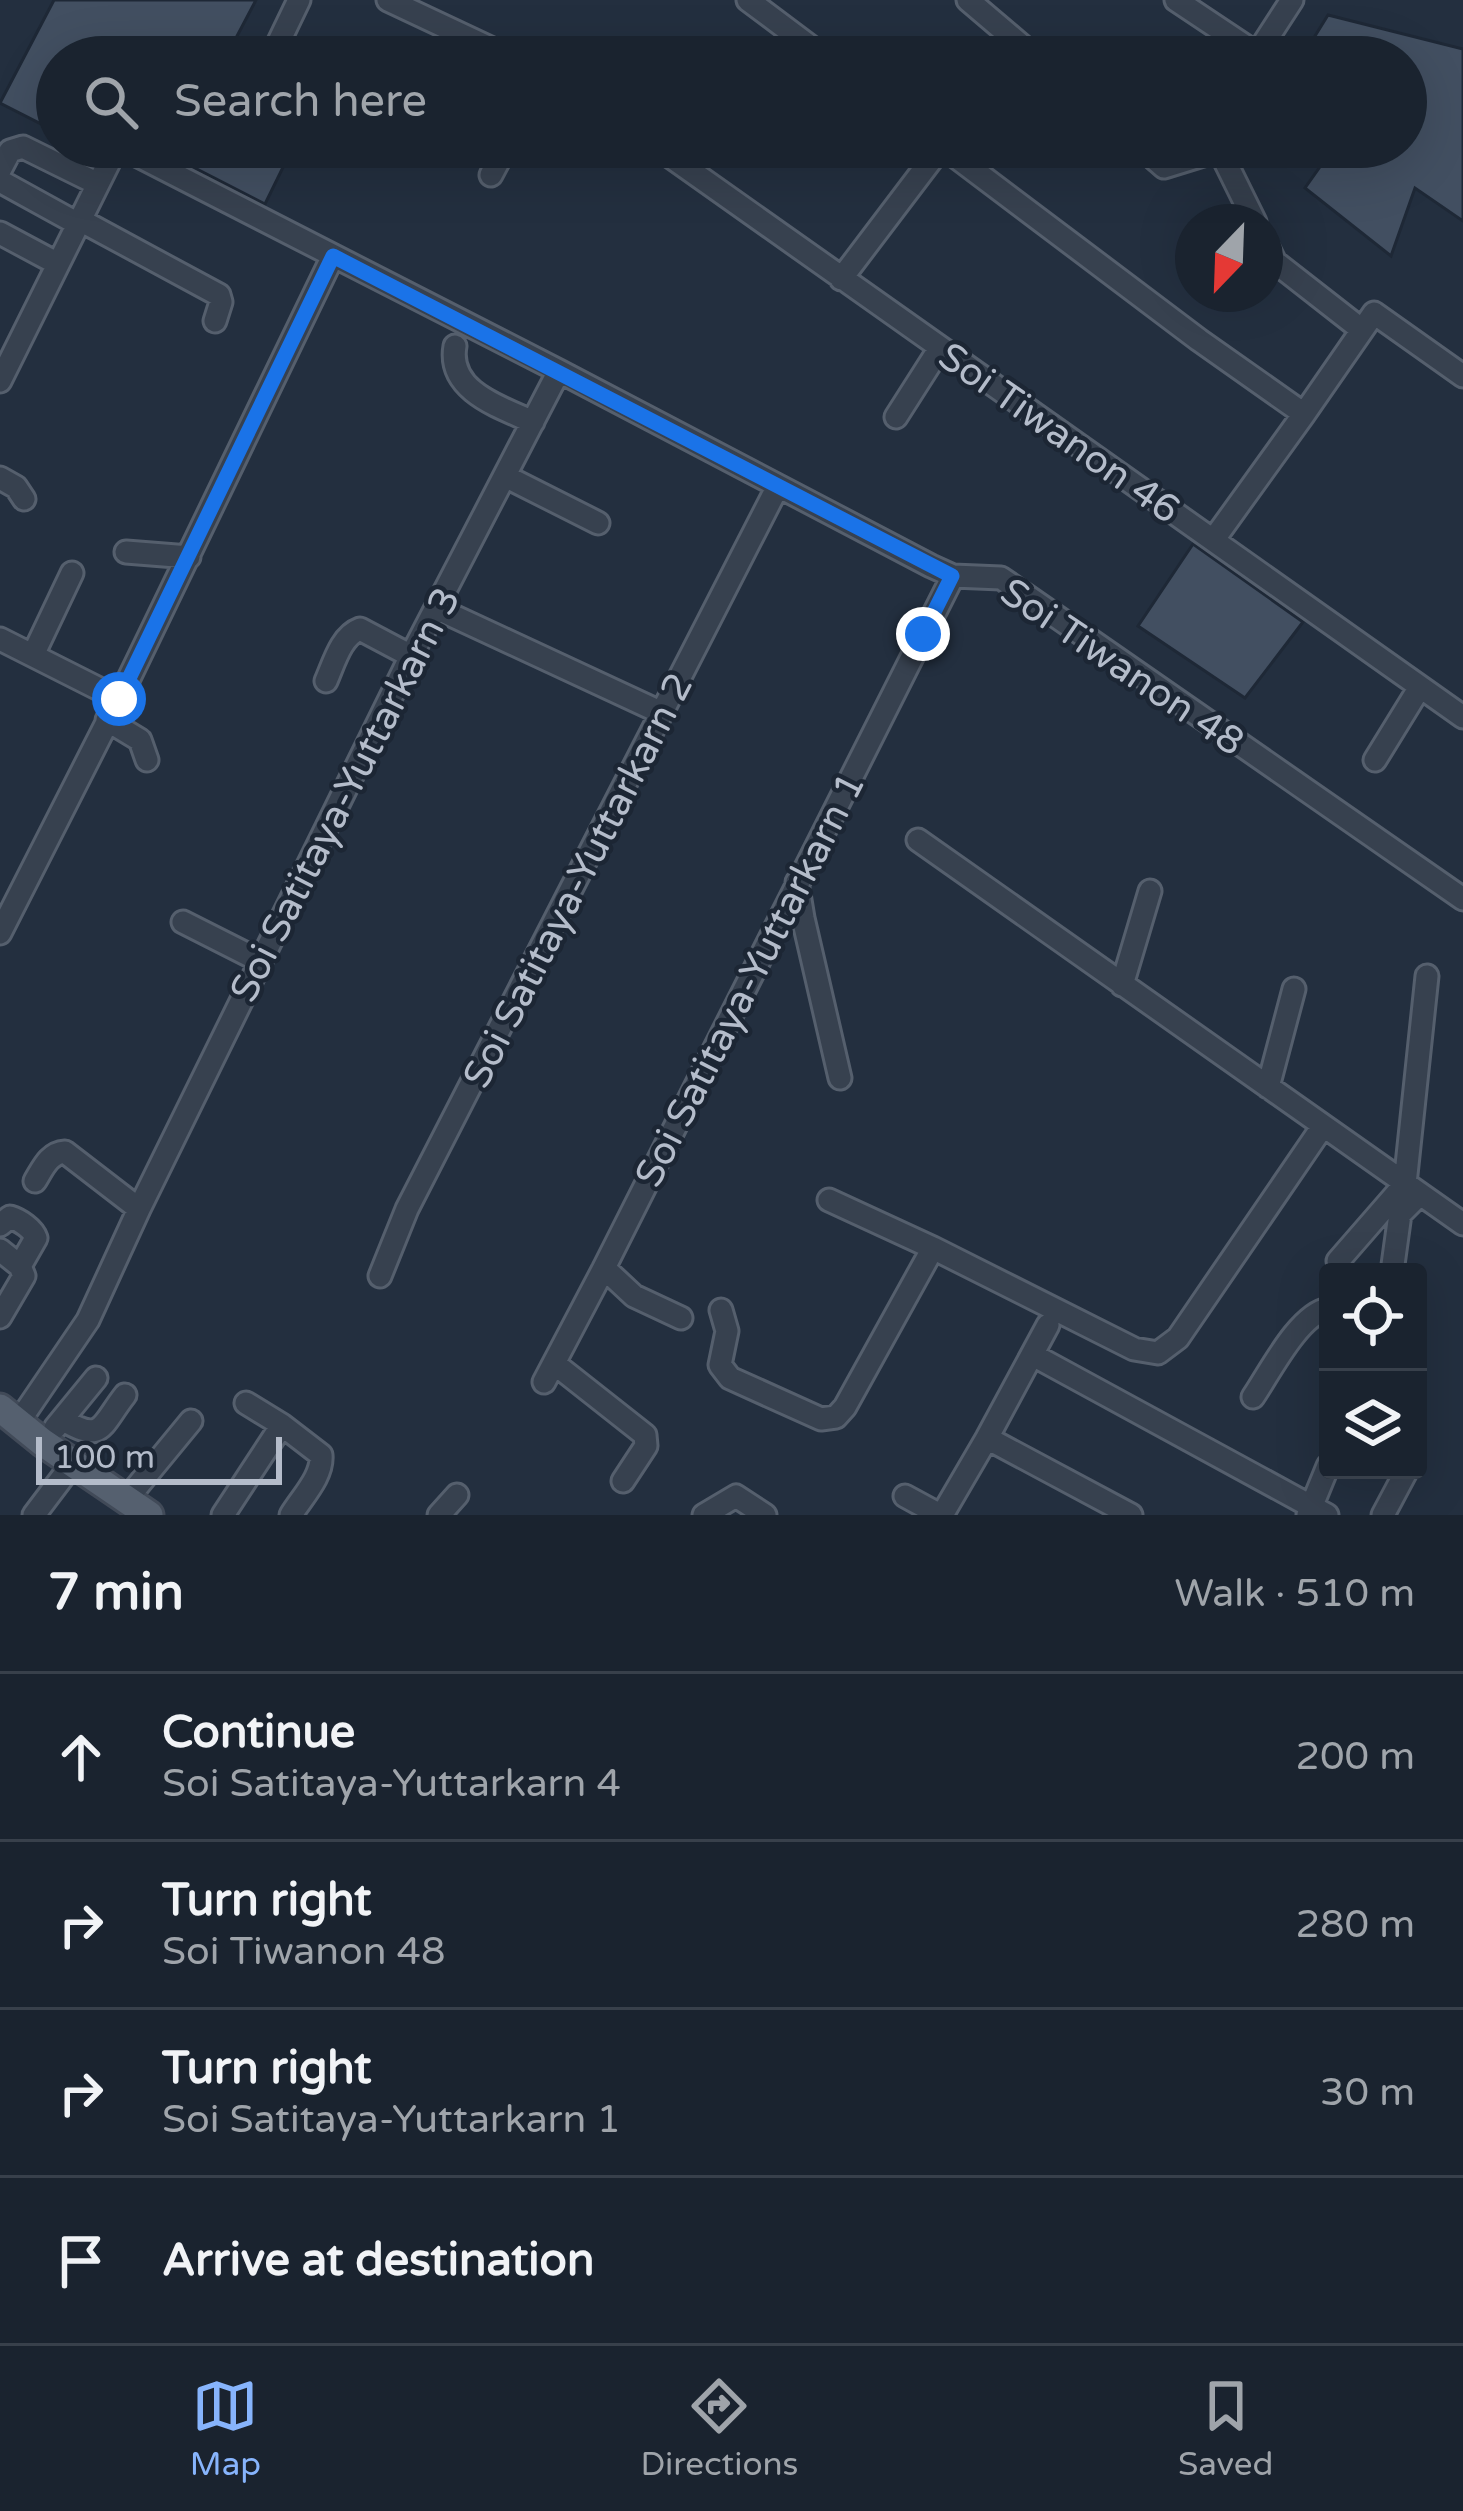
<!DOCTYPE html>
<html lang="en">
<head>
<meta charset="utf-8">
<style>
  :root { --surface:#1a232f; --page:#232b37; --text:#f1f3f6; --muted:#9fa4aa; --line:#38404b; --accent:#87b4fc }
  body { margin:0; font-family:"Varela Round",sans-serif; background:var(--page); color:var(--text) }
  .controls { position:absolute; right:36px; bottom:36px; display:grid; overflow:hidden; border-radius:12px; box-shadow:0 12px 48px #0002 }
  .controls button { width:108px; height:108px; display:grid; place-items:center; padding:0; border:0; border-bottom:3px solid var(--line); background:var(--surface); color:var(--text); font:60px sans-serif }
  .compass { position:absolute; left:1175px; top:204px; width:108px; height:108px; border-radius:50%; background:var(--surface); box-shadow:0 12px 48px #0002; rotate:203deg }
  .scale { position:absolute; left:36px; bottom:30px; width:246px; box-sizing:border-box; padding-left:12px; border:6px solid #b4bcca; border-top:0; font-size:33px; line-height:42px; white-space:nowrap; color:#b4bcca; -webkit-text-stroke:9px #1c2634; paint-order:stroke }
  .stop { position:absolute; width:36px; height:36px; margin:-27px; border:9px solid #1a73e8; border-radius:50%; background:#fff }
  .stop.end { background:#1a73e8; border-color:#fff; box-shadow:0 3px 12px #0008 }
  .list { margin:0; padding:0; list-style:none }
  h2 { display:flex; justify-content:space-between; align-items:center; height:156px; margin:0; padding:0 48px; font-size:51px }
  h2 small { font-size:39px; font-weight:400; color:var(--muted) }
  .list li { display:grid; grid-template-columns:78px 1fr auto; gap:36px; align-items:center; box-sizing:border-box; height:168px; padding:0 48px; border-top:3px solid var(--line) }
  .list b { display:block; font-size:45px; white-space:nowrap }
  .list p { margin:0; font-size:39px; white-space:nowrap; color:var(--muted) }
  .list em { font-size:39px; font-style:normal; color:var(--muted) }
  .icon { flex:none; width:66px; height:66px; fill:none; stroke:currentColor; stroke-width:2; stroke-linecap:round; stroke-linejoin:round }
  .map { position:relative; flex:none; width:1463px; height:1515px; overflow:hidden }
  .search { position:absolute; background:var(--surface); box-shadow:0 12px 48px #0002; left:36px; right:36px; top:36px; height:132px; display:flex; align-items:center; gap:30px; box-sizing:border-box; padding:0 42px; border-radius:66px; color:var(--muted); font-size:45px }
  .sheet { height:828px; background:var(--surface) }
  nav { display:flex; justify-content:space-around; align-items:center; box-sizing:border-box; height:168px; border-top:3px solid var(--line); background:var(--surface); font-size:33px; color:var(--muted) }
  nav a { display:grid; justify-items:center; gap:6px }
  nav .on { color:var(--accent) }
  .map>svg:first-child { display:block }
  .building { fill:#424f61; stroke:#1e2836; stroke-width:3 }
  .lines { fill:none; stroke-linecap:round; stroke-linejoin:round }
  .minor-casing { stroke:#555f6d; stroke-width:27 }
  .major-casing { stroke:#414a58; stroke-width:33 }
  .minor { stroke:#37414f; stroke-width:21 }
  .major { stroke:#55606f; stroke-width:27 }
  .route { stroke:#1a73e8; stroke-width:15 }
  .labels { text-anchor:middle; stroke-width:9; stroke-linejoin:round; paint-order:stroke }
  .street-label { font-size:39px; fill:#b4bcca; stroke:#1c2634 }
</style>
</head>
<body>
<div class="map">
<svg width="1463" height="1515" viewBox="0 0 1463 1515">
  <rect width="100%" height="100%" fill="#232f3f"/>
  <path class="building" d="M54,0H256L226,57H57V132L0,103Z
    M1328,15L1463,49V221L1415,188L1391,256L1305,188L1334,147H1406V57H1302Z
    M154,147H293L265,204Z
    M1193,544L1303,622L1245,698L1138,626Z"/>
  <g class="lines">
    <g class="minor-casing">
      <path id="minor" d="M388,0L509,57
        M748,0L824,57
        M968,0L1035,57
        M1176,0L1257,54
        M272,56L299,0
        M1255,57L1292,0
        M657,147L1463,717
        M943,147L1199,340L1304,414L1374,313L1463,376
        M1141,147L1164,167L1219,150
        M1218,147L1255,222
        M0,170L10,151L23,147L98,184
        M491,175L506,147
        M0,181L78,224
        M80,220L219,295L221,302L215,321
        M0,233L58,264
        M1265,242L1275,262L1362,330
        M841,279L941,147
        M455,346C447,391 500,407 533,422
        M0,381L115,150L123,148L559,371L931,566L953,576L1001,578L1463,899
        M896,417L940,348
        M505,476L598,523
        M0,478L16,487L24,499
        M1214,539L1304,414
        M126,552L189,557
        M436,608L662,713
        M0,639L119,699
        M33,655L72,573
        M326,681C334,663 341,636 360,629L411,656
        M107,720L140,740L147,760
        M1375,760L1420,687
        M918,840L1463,1224
        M797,882L803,918L840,1078
        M183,922L260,961
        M0,933L119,699L333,256
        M1122,985L1150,891
        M1268,1087L1294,989
        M35,1181C43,1168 49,1153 65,1152L139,1209
        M829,1200L933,1248L1134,1349L1158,1353L1178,1338L1323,1126
        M0,1225L10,1217C20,1220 33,1229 36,1238L20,1266
        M0,1250L20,1266L24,1276L0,1317
        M1338,1261L1405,1184L1427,976
        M604,1268L634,1296L681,1318
        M1392,1272L1400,1214L1420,1194
        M380,1276L407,1209L778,486
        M721,1310L727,1331L720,1365L730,1378L821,1419L836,1417L845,1407L933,1248
        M1033,1355L1327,1515
        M555,1364L645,1435L646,1446L623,1481
        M544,1382L604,1268L953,576
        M1253,1397C1270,1372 1299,1314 1328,1309
        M246,1403L282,1425L321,1455C323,1476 302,1497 291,1515
        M63,1420C103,1443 100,1427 125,1395
        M18,1423L88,1320L139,1209L411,656L559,371
        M55,1428L96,1378
        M987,1438L1131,1515
        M905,1496L940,1515
        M126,1500L191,1421
        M34,1515L74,1462
        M223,1515L282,1425
        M439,1515L457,1495
        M704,1515L736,1496L765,1515
        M942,1515L987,1438L1048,1325
        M1308,1515L1328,1466
        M1383,1515L1407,1470"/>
    </g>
    <g class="major-casing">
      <path id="major" d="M0,1408L42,1442L149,1515"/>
    </g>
    <use href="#minor" class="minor"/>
    <use href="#major" class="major"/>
  </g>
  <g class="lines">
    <path class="route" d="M119,699L333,256L952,576L923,634"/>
  </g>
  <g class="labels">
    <g class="street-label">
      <text transform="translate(1060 432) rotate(35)" y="14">Soi Tiwanon 46</text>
      <text transform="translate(1123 666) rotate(34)" y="14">Soi Tiwanon 48</text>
      <text transform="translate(344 794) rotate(-63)" y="14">Soi Satitaya-Yuttarkarn 3</text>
      <text transform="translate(577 880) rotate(-63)" y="14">Soi Satitaya-Yuttarkarn 2</text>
      <text transform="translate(749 979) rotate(-63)" y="14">Soi Satitaya-Yuttarkarn 1</text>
    </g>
  </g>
</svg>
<div class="controls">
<button><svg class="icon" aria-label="locate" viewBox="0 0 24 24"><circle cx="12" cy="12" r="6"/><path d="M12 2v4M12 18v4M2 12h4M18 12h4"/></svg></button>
<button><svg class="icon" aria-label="layers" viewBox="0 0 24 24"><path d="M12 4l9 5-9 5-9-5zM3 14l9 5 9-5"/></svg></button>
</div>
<svg class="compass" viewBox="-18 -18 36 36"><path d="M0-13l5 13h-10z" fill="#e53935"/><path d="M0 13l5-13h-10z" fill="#9fa4aa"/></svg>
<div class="scale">100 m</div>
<div class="stop" style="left:119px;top:699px"></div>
<div class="stop end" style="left:923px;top:634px"></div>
<div class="search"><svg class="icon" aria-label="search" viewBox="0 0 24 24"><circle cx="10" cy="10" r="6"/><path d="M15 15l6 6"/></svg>Search here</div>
</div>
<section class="sheet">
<h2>7 min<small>Walk · 510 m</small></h2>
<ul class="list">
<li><svg class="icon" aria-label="ahead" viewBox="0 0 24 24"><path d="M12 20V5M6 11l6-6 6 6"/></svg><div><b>Continue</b><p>Soi Satitaya-Yuttarkarn 4</p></div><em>200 m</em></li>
<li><svg class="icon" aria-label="right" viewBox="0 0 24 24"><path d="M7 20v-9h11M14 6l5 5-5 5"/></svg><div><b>Turn right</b><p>Soi Tiwanon 48</p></div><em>280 m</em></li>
<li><svg class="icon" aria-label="right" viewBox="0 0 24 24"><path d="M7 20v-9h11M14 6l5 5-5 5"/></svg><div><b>Turn right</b><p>Soi Satitaya-Yuttarkarn 1</p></div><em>30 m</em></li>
<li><svg class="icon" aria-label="arrive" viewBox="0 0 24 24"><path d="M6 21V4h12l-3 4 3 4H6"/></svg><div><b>Arrive at destination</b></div></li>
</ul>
</section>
<nav>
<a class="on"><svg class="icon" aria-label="map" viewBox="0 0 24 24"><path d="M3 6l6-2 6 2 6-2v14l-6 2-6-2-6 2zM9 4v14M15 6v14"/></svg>Map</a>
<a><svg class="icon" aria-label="directions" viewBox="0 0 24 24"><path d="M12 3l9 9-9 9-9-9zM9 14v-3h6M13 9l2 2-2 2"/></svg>Directions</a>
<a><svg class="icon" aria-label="saved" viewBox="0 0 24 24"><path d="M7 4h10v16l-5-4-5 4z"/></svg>Saved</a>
</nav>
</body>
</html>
